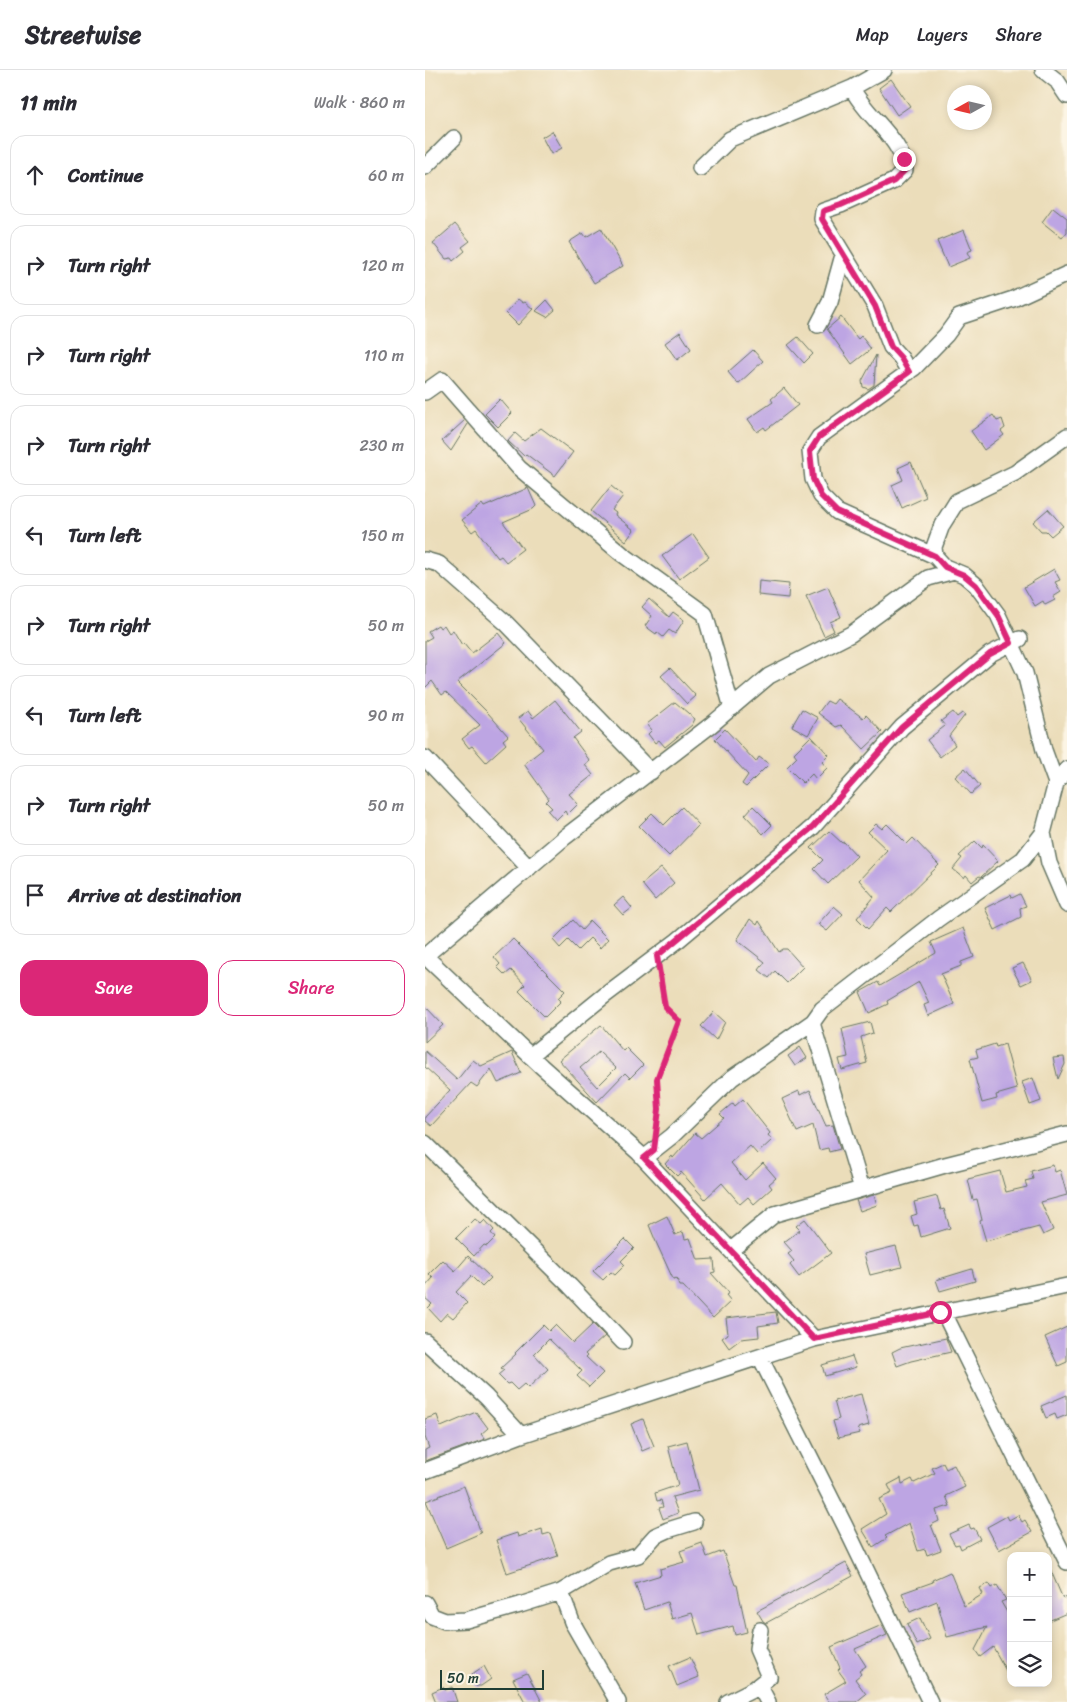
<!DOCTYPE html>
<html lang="en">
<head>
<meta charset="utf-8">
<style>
  :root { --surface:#fff; --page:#f7f7f7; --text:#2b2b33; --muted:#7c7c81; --line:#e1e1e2; --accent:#db2777 }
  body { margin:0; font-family:Sriracha,sans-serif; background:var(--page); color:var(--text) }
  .controls { position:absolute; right:15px; bottom:15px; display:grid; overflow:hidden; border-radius:10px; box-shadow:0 2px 8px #0003 }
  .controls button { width:45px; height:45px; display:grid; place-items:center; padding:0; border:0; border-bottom:1px solid var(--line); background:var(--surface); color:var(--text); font:25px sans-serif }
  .compass { position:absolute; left:522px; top:15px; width:45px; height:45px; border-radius:50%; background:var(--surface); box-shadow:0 2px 8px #0003; rotate:262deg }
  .scale { position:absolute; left:15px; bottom:12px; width:104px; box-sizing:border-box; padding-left:5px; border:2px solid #1f3d34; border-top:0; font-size:14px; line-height:18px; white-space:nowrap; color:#1f3d34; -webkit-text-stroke:4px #fcf5e5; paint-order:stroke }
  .stop { position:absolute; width:15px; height:15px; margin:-11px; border:4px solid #db2777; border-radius:50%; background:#fff }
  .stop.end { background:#db2777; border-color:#fff; box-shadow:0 1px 5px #0008 }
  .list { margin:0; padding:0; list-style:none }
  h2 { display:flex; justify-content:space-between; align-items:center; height:65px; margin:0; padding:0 20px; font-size:21px }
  h2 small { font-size:16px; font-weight:400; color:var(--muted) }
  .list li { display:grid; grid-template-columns:32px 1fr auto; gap:15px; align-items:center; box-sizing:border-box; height:80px; margin:0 10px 10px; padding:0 10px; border:1px solid var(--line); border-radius:15px }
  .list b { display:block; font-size:19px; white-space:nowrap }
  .list em { font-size:16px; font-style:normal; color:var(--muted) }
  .actions { display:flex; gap:10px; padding:15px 20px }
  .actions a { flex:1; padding:11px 0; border:1px solid var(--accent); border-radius:15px; text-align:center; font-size:18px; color:var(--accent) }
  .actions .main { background:var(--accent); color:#fff }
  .icon { flex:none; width:28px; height:28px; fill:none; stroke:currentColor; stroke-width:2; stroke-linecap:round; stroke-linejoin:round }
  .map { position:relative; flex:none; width:642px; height:1632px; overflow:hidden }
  header { display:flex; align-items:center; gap:30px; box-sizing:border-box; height:70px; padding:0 25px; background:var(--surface); border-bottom:1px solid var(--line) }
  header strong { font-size:24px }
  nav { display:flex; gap:28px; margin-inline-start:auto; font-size:18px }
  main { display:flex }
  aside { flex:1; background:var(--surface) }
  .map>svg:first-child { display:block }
  .building { fill:#bda5e3; fill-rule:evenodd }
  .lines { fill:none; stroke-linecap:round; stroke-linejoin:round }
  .minor-casing { stroke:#667563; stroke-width:18 }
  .path { stroke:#667563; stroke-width:2.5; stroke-dasharray:1 4; stroke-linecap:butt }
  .minor { stroke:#fff; stroke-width:15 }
  .route { stroke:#db2777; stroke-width:6 }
</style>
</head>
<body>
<header>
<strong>Streetwise</strong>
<nav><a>Map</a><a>Layers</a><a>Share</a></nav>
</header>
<main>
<aside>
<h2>11 min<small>Walk · 860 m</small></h2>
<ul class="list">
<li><svg class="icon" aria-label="ahead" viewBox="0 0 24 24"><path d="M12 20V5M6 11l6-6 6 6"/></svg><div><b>Continue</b></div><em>60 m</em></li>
<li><svg class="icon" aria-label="right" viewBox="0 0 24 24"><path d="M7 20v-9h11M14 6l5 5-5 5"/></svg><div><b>Turn right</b></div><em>120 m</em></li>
<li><svg class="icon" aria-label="right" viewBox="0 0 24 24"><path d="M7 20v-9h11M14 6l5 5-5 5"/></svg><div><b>Turn right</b></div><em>110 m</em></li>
<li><svg class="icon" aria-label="right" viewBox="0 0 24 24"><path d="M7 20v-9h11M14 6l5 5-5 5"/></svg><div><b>Turn right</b></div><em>230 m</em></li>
<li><svg class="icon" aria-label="left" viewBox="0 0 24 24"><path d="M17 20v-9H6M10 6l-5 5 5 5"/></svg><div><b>Turn left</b></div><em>150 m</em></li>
<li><svg class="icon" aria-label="right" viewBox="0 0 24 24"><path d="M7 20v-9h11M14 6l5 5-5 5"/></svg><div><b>Turn right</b></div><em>50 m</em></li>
<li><svg class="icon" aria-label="left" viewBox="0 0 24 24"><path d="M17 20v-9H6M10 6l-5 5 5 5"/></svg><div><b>Turn left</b></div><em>90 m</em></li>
<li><svg class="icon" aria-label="right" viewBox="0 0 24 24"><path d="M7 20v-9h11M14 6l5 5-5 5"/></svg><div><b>Turn right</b></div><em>50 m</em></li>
<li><svg class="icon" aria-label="arrive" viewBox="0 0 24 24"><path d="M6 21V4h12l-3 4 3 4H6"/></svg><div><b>Arrive at destination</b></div></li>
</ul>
<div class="actions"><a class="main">Save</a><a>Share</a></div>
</aside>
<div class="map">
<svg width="642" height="1632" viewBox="0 0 642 1632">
  <rect width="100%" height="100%" fill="#fcf5e5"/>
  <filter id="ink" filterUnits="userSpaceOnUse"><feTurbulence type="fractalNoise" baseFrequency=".02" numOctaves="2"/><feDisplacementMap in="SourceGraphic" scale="10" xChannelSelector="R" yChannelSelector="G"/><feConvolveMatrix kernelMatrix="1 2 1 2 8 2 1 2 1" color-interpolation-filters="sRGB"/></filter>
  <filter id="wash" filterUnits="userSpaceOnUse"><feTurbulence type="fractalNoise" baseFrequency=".0096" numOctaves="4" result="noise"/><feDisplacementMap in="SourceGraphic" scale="20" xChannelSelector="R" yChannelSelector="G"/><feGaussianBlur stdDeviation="1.12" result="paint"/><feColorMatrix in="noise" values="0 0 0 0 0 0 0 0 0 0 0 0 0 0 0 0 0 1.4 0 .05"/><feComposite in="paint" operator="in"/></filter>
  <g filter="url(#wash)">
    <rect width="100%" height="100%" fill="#ebddba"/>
    <g id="blocks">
      <path class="building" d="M466,9L485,36L472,45L454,18Z
        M127,61L137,78L126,84L117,67Z
        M628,137L642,148V162L637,168L617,152Z
        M30,154L45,171L37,177L40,181L28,191L26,188L21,189L8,173Z
        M176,158L198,196L169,213L144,172L158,163L161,167Z
        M539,160L547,180L542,182L545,188L523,197L512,171Z
        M93,229L98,233L100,232L108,239L93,255L81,243Z
        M122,230L130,240L122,247L111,241Z
        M416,247L433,269L436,266L446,279L427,294L402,259Z
        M255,262L266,279L252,290L240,273Z
        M373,267L388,284L379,293L363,275Z
        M328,280L338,291L313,314L303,302Z
        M451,285L449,315L443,319L438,317L437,311Z
        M359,318L373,335L341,360L339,357L332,362L323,349L348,332L346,329Z
        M75,329L87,343L73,357L60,344Z
        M568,345L572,351L577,349L580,358L576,361L579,365L559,380L546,361Z
        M40,350L43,354L26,381L17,371Z
        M116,358L148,382L130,406L101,384L99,386L83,371L90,363L99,371Z
        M486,392L501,427L477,438L467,415L478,410L473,398Z
        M186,416L198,426L187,440L191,443L190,445L209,460L201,471L166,441Z
        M103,418L111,436L108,439L78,452L98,479L81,492L76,486L73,488L51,459L47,462L37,450L57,434L59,437Z
        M623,439L638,456L626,466L621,461H616L608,452Z
        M268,464L284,487L254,509L237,486Z
        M629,499L635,510L630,512L636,522L628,527L630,530L620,535L618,531L610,536L599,517Z
        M334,511L364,514L363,528L333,525Z
        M403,517L416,547L405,552L409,561L399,566L381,526Z
        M224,529L244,547L248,542L259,550L250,564L244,560L238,567L232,562L231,564L220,556L227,546L217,537Z
        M13,555L15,558L19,555L24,563L28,560L37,575L39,573L47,583L73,563L81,573L32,612L63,643L83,666L78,670L81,674L61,692L47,676L44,678L37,669L55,655L21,622L17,625L7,611L0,618V571L7,567L3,561Z
        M245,598L271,626L262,634L236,606Z
        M412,629L438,648L441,645L457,662L439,679L416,655L411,657L393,643L402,631L408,634Z
        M130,630L156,662L148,668L165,691L160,695L168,705L144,724L153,734L142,745L140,741L131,750L123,741L127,738L121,732L124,729L99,694L118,679L93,648L103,641L108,648Z
        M250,632L270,649L267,655L240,677L234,670L230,673L223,664L227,660L222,654Z
        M377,639L393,648L383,665L367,656Z
        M528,642L532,647L537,643L540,645L524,666L530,675L515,687L502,670L520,656L516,651Z
        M300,659L331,692L334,687L344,694L321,717L317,714L323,705L290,669Z
        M386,666L404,685L397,692L402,698L391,709L387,704L378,713L362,697L372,687L369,683Z
        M540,698L555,716L546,724L530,707Z
        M328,736L347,755L338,764L320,745Z
        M257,737L274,755L244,786L214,756L227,743L239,755Z
        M451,754L457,759L462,754L482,774L488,768L514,795L466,842L462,838L443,859L432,848L449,827L434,810L462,780L443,762Z
        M404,761L417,773L419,772L432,786L403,814L389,799L398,790L386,778Z
        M550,771L557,778L558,775L573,791L556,807L554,806L547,812L541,805L539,808L528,799L537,788L534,786Z
        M236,798L249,813L230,830L217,814Z
        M595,824L601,836L595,838L596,847L570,860L560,838L586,825L587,828Z
        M198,827L207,838L198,845L189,835Z
        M409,836L418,844L402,861L393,854Z
        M325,849L332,855L334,851L354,882L358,879H362L378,897L362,913L350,901L344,908L334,900L340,892L312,870Z
        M148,850L157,860L165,851L183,869L175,878L165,868L153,880L143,870L135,878L128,870Z
        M538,858L549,887L536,892V896L516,904L529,934L503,946L499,935L504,933L494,912L462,931L463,934L444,943L435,922L453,912L455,916L511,883L506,872Z
        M88,869L140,921L133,928L136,931L120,947L94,921L100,915L86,900L80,905L72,897L75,894L69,887Z
        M598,893L607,910L596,915L587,898Z
        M0,936L18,955L0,972Z
        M289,942L300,952L291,970L276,956Z
        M445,952L448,963L436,967L442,993L417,1000L414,989L423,987L417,959Z
        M176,955L198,981L201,978L218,995L205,1008L200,1003L172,1032L134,990ZM174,982L191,998L172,1017L155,998Z
        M570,974L571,977L580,974L592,1019L571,1025L572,1029L557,1033L545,989L553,987L551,980Z
        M375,977L382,988L370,996L363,986Z
        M0,981L32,1010L48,990L56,996L87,982L96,1003L73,1013L66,999L52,1017L46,1013L6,1056L0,1051V1047L25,1020L0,997Z
        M639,987L640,994L633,1009L628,988Z
        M608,1008L616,1031L605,1035L597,1012Z
        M385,1020L401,1056L408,1055L415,1079L404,1082L403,1078L394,1080L388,1055L372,1062L357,1029L374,1021L375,1025Z
        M318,1029L345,1063L343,1065L347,1070L332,1084L325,1076L306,1093L320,1110L338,1093L351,1108L344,1114L347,1118L329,1134L323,1127L315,1134L297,1113L280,1129L256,1102L252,1106L240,1094L247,1086L248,1088L270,1063L276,1068L299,1048L295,1044L308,1033L310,1036Z
        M628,1095L630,1102L635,1100L642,1125L616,1132L628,1160L618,1165L614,1157L561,1171L555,1151L557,1150L552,1129L548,1130L543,1109L575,1101L581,1122L602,1117L600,1111L608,1109L606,1101Z
        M449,1125L452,1135L435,1141L431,1130Z
        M512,1126L516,1140L519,1139L525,1158L496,1167L493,1155L489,1156L486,1146L492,1144L489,1132Z
        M242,1146L250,1165L258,1162L260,1169L265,1168L273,1190L289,1189L290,1202L286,1203L304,1223L301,1225L306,1231L288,1248L258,1216H254L252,1208L248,1209L231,1172L224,1155Z
        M50,1149L56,1154L60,1150L69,1160L66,1163L70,1168L62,1176L59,1175L49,1186L31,1168Z
        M380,1149L406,1183L374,1207L365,1195L369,1191L363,1184L367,1181L359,1172L375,1160L371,1156Z
        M200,1169L209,1178L196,1191L200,1195L190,1205L186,1202L178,1210L168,1201Z
        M471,1176L477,1197L445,1205L439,1184Z
        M43,1186L66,1208L57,1217L46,1206L31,1222L42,1233L28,1248L22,1243L15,1251L3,1238L7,1234L0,1228V1217L8,1208L4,1204L18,1190L30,1201Z
        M547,1199L550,1211L515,1221L511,1210Z
        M351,1242L353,1253L333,1256L334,1267L316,1269L304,1278L297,1268L303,1264L301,1248Z
        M168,1254L180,1266L160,1284L162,1286L161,1287L178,1303L164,1317L152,1306L157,1301L124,1269L109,1284L123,1299L103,1318L99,1314L92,1320L85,1313L82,1314L73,1305L79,1300L76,1298L91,1284L90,1283L118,1255L124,1261L130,1255L148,1273Z
        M642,1257V1292L633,1296L620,1267Z
        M521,1268L526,1282L486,1291L472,1296L467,1282L475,1278Z
        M427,1286L431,1297L400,1306L397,1295Z
        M436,1324L444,1355L433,1358L435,1363L413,1368L408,1351L414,1349L409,1331Z
        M642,1325V1345L632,1349L630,1344L621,1348L616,1336Z
        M51,1342L63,1358L56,1364L60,1369L0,1391V1380L4,1378L0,1367V1349L12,1345L16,1357Z
        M218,1349L229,1376L217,1381L206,1354Z
        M262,1371L274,1420L247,1427L253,1443L238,1449L234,1438L238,1437L236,1430L232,1431L230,1423L253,1415L243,1376Z
        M518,1393L521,1399L529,1395L540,1417L521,1426L525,1436L511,1440L514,1451L506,1455L516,1480L502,1485L500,1479L493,1481L484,1453L460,1466L462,1468L448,1477L437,1459L461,1444L454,1429L467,1423L463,1415L476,1408L477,1414L487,1409L489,1413L510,1403L507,1398Z
        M39,1416L56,1463L21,1478L1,1431Z
        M593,1445L597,1452L600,1450L607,1462L574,1480L562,1457L582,1446L584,1450Z
        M544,1455L546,1459L549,1458L555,1469L536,1479L534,1474L530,1475L524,1464Z
        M117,1459L118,1465L125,1463L133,1486L82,1503L71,1470L92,1463L93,1467Z
        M277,1473L282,1487L298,1481L310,1515H312L322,1562L310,1565L308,1556L274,1565L267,1543L247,1549L242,1532L219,1540L210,1513L236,1505L235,1499L259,1492L255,1481Z
        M421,1493L428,1506L341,1553L338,1551L332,1541Z
        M623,1494L638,1529L642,1527V1543L623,1551Z
        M525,1502L539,1536L558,1524L555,1518L564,1513L567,1518L572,1515L581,1530L576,1532L586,1549V1610L568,1577L555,1587L550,1580L562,1557L522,1567L512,1531L485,1542L477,1523L508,1512L507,1510Z
        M495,1548L505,1569L492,1575L482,1554Z
        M457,1555L462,1565L430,1579L441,1596L434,1601L436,1604L430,1609L441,1624L431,1632H404L399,1624L421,1611L413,1600L415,1598L406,1577Z
        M265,1587L274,1607L252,1616L244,1596Z
        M59,1596L66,1609L56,1616H51L47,1608V1604Z
        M102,1603L117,1632H100L88,1609Z
        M18,1617L20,1620L27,1617L32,1632H11L7,1622Z"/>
    </g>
  </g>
  <g filter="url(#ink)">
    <use href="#blocks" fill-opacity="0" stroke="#667563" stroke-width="1"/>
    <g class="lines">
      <g class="minor-casing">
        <path id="minor" d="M618,0L632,11L642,26
          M427,18C440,46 478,69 480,100L469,111L416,135L398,141L397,149L450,236L466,277L476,288L484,302
          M0,97L29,68
          M275,98L305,69L427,18L459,0
          M393,255L405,232L418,185
          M0,322L17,310L94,398L197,484L280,544L307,638
          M510,486L412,442L396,426L388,409L385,381L394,367L489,298L521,265L534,247L588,229L642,204
          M0,490L14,494L81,553L226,702
          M0,688L104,798
          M642,699L631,713L618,763L624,793L642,835
          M631,713L619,680L600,603L573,545L551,515L539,505L520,497L510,486L509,477L517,455L532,431L590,403L642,366
          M0,886L140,767L286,655L344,606L426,564L503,508L529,501
          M0,886L116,996L214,1083L389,1269
          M105,986L179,926L252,871L388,757L477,657L565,584L595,569
          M0,1073L145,1216L198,1272
          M219,1088L247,1066L307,1008L389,951
          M437,1119L387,953L397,939L513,849L598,789L618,763
          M306,1180L350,1144L520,1095L642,1064
          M518,1241L642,1492
          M0,1271L61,1327L96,1365
          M335,1287L420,1456L505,1632
          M0,1401L96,1365L389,1269L642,1216
          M136,1522L147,1552L193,1632
          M0,1533L7,1546L20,1551L41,1550L95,1535L136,1522L184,1493L213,1485L230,1466L243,1460L269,1452
          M334,1615L343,1632
          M303,1632L329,1619L344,1607L332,1579L335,1560"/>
      </g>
      <path class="path" d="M232,1061L234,1039L232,1009L254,951L240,937L234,901"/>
      <use href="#minor" class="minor"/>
    </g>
  </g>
  <g class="lines" filter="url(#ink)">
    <path class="route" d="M479,89L480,100L469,111L416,135L398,141L397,149L450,236L466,277L476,288L484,302L394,367L385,381L388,409L396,426L412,442L510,486L520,497L539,505L551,515L573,545L586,573L565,584L477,657L388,757L232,886L240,937L254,951L232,1009L234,1039L229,1080L219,1088L389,1269L515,1242"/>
  </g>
</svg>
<div class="controls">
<button>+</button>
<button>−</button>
<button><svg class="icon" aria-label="layers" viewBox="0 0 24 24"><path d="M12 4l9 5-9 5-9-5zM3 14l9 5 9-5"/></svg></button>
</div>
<svg class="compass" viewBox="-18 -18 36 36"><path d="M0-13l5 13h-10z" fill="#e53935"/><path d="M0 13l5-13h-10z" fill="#7c7c81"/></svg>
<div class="scale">50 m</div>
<div class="stop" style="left:515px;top:1242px"></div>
<div class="stop end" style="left:479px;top:89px"></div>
</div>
</main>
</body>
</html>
